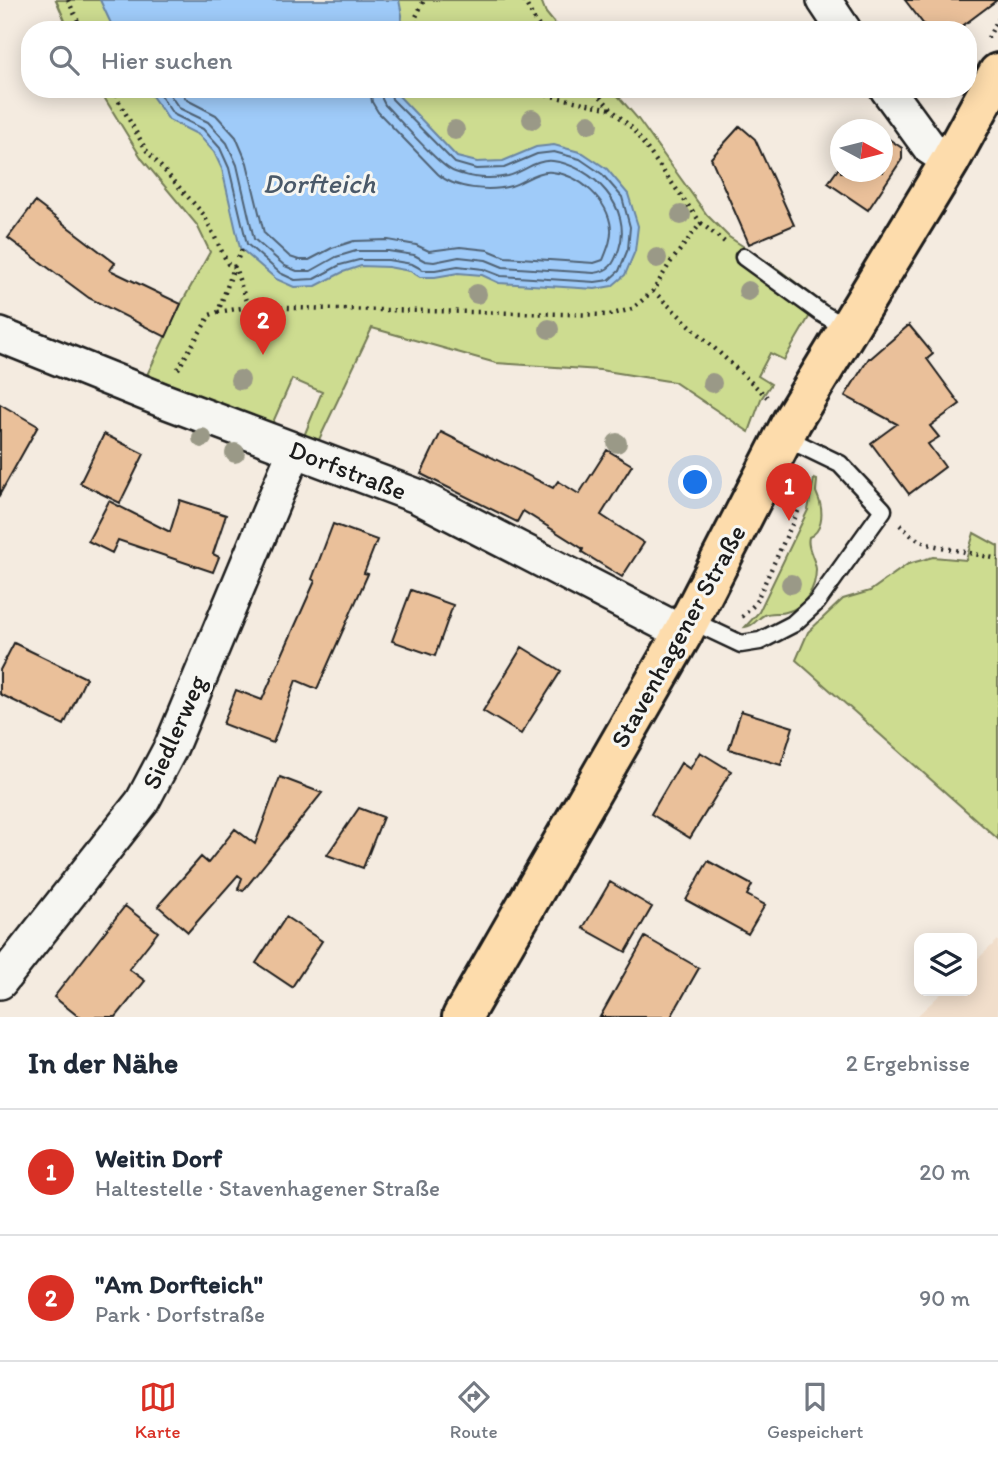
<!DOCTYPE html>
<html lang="de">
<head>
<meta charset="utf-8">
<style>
  :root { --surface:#fff; --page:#f6f6f7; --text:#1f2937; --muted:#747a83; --line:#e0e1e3; --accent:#d93025 }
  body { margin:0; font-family:Itim,sans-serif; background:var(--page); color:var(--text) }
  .controls { position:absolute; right:21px; bottom:21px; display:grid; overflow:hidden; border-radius:14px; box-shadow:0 4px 18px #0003 }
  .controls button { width:63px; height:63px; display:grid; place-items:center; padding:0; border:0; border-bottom:2px solid var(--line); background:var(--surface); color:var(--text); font:35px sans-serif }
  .compass { position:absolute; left:830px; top:119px; width:63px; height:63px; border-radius:50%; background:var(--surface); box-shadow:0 4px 18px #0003; rotate:97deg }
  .you { position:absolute; left:696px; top:483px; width:24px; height:24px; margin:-18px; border:5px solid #fff; border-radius:50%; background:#1a73e8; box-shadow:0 0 0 10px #1a73e833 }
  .badge { display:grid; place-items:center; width:46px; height:46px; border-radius:50%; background:var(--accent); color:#fff; font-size:23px; font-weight:700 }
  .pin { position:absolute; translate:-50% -58px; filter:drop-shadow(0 2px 4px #0008) }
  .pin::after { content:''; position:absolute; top:37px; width:24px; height:21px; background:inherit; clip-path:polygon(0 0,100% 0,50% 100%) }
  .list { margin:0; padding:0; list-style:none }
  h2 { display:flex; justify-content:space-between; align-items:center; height:91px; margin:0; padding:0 28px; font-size:30px }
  h2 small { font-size:23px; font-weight:400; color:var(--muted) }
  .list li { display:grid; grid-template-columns:46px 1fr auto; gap:21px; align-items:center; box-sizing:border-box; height:126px; padding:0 28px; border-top:2px solid var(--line) }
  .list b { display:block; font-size:26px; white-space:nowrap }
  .list p { margin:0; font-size:23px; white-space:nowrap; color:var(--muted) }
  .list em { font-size:23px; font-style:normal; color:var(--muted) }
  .icon { flex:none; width:38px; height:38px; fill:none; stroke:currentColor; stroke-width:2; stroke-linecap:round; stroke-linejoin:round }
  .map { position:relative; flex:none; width:998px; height:1017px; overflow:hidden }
  .search { position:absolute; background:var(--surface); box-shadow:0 4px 18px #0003; left:21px; right:21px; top:21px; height:77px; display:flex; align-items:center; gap:18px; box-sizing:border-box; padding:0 24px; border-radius:28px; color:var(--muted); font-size:26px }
  .sheet { height:343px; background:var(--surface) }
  nav { display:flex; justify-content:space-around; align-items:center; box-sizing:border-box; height:98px; border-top:2px solid var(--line); background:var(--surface); font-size:19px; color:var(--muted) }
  nav a { display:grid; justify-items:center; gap:4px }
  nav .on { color:var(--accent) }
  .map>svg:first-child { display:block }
  .built { fill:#f1decb }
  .green { fill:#cddc90; stroke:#747c56; stroke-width:2 }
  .water { fill:#9fcbf9; stroke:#6b85a1; stroke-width:2 }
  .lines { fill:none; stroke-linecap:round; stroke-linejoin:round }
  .shore { stroke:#506274; stroke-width:2 }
  .building { fill:#eac09a; stroke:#1c1c1c; stroke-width:2 }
  .service-casing { stroke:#1c1c1c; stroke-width:21 }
  .minor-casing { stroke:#1c1c1c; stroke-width:38 }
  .primary-casing { stroke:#1c1c1c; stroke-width:44 }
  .path { stroke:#1c1c1c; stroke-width:4.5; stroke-dasharray:2 5; stroke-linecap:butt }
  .service { stroke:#f6f6f2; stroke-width:16 }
  .minor { stroke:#f6f6f2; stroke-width:33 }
  .primary { stroke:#fddcac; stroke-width:38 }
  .tree { fill:#9a9987 }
  .labels { text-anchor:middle; stroke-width:6; stroke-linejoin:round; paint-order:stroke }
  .street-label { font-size:26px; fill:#1c1c1c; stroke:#f6f6f2 }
  .water-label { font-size:28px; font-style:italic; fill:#4a5969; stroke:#f6f6f2 }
</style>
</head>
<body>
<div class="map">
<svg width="998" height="1017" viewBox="0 0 998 1017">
  <rect width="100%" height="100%" fill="#f4ebe0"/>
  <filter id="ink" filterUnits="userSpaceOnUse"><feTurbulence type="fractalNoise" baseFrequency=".0143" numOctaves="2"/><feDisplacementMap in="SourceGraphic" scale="14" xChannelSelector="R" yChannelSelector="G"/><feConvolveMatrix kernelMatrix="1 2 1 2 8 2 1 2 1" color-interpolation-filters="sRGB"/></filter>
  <g filter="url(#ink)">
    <path class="built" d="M998,940V1017H916L944,991H972V964Z"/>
    <path class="green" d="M56,0H541L546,13L560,30H69Z
      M99,89H612L638,119L707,215L729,237L778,269L819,300L784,360L770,353L758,376L771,384L761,399L749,432L674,382L600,370L496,363L372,328L316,446L302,441L322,392L292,379L270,429L145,379L181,304L210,252L197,225L142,159Z
      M814,479L817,480C817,484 816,488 816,492C817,495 819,499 820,503C823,515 822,532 809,537C806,548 815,558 816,569C816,588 805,608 786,612C779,614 771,612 764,615C756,619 755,626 745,627L759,612L808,510Z
      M974,533L998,546V839L796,660L808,632L843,599L870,591L908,564L933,557L966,560Z"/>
    <path class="water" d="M100,0H399L402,15L401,30H114Z
      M147,89H396L397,94L457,157L477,162L503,161L536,147L554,145L583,153L607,169L628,194L638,226L635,251L625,275L612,286L595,289L499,283L482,275L458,273L435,277H420L410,271L388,267L361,266L343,272L316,286L294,287L276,279L240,248L222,169L214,152L199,135L169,120Z"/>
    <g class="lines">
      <path class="shore" d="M156,89L173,114L203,129L220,148L229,168L247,244L280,273L295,280L314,279L340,265L359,260H388L412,264L423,270H435L458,266L483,269L501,276L595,282L609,280L619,271L628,249L630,227L622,197L602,174L580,159L554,152L537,154L504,168L476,169L455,163L392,99L390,89
        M166,89L179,108L208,122L227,143L237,165L254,239L285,266L297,271H311L336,257L356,251H388L414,255L425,261L434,262L459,257L486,260L503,267L594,273C610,271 614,264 619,249C633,208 593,166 553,161C537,159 523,172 508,176C491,180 471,178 455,172C441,168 398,118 385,105L382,99L381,89
        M179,89L187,100L216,115L236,137L247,163L264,233L290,257L299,260H309L332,248L354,241L388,240L416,245L429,251L460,247L488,250L505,257L594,263L603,260C607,250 612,239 611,228C608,200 580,175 552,172C538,170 524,182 511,186C490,192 454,189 438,174L378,112L372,102L370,89"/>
    </g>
    <path class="building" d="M905,0H997L957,30H928Z
      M740,126L755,139L794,225L749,244L711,158Z
      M883,135L902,148V159L868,210L828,183L841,165V172H883Z
      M35,202L115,263L110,270L181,304L166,337L89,298L8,238Z
      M909,325L933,354L927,359L960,404L930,426L939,437L928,444L945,467L909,494L871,443L897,424L845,396L869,358H871Z
      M0,404L38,426L0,494Z
      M441,432L553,488L558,481L579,494L607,450L632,465L601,515L644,543L622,577L582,552L583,549L523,511L517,522L421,474Z
      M104,434L144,454L120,503L80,483Z
      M180,500L226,515L213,554L219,557L213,572L118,540L112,553L88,541L109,501L170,532Z
      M333,524L377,540L364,573L368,574L317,689L296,680L273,743L223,724L236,690L262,700L315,581L312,579Z
      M411,590L453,605L435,656L392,641Z
      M14,643L86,678L64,725L0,694V670Z
      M522,647L561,671L521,734L483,711Z
      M741,711L793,727L781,765L729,749Z
      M700,752L731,771L690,838L651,814L681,763L690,769Z
      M280,777L322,793L243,891L238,889L242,878L238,875L188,932L158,906L201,857L208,863L235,829L255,844Z
      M359,808L383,817L363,868L327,855Z
      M708,861L752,885L747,895L765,905L748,934L686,900Z
      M610,882L652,907L626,952L583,928Z
      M125,906L158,932L129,969L145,981L116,1017H79L54,997Z
      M286,917L322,941L292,987L256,963Z
      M645,937L699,968L671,1017H600Z"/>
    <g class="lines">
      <g class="service-casing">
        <path id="service" d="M744,257L821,313L847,328
          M690,620L741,644L760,641L793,624L817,602L883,510L840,464L784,437"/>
      </g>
      <g class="minor-casing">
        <path id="minor" d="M824,0L844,30
          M887,89L930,148L950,161
          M0,335L162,400L417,496L683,633
          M0,982L142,802L171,747L295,450"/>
      </g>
      <g class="primary-casing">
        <path id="primary" d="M462,1017L683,633L792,421L950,161L998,73"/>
      </g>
      <path class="path" d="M68,0L82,30
        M524,0L535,21L542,30
        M416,30L415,19L424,0
        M988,38L998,19
        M112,89L146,150L204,215L228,264L235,267L248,307L609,315L632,309L653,291L670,263L701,223L632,128L611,109L594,89
        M454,89L476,92L494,89
        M519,89L611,109
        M701,223L727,244
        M238,258L243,247
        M653,291L767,397
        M218,312L248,307
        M178,369L210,315L218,312L236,262
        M900,525L913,537L927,544L998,559
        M742,617L755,604L800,507L803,484"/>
      <use href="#service" class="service"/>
      <use href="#minor" class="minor"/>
      <use href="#primary" class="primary"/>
    </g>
    <g class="tree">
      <circle cx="532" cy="119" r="10"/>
      <circle cx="589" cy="124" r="10"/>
      <circle cx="455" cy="130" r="10"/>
      <circle cx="681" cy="215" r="10"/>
      <circle cx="657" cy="258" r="10"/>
      <circle cx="748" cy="291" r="10"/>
      <circle cx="477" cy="294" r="10"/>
      <circle cx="549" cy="329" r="10"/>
      <circle cx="240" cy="380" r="10"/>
      <circle cx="712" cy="383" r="10"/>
      <circle cx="202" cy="438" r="10"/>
      <circle cx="617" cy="443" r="10"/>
      <circle cx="235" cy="453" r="10"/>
      <circle cx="791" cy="584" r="10"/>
    </g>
  </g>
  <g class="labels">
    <g class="street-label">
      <text transform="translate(348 470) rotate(21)" y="9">Dorfstraße</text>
      <text transform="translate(678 636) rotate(-61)" y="9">Stavenhagener Straße</text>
      <text transform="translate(174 732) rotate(-66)" y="9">Siedlerweg</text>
    </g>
    <g class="water-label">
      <text x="319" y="193">Dorfteich</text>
    </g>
  </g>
</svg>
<div class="controls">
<button><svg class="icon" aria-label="layers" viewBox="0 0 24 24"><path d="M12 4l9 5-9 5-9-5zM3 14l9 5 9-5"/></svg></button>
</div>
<svg class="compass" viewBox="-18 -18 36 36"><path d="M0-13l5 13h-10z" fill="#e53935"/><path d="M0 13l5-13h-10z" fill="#747a83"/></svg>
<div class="you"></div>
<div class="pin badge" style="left:789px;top:521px">1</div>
<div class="pin badge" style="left:263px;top:355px">2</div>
<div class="search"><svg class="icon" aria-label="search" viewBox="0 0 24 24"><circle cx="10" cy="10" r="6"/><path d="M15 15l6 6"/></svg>Hier suchen</div>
</div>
<section class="sheet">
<h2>In der Nähe<small>2 Ergebnisse</small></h2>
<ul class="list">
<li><span class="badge">1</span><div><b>Weitin Dorf</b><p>Haltestelle · Stavenhagener Straße</p></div><em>20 m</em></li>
<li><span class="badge">2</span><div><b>&quot;Am Dorfteich&quot;</b><p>Park · Dorfstraße</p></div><em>90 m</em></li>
</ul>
</section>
<nav>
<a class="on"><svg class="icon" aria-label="map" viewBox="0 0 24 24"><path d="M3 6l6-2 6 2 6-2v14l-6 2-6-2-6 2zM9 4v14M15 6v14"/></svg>Karte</a>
<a><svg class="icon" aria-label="directions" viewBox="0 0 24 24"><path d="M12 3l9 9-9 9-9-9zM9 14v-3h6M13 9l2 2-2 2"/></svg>Route</a>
<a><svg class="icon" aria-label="saved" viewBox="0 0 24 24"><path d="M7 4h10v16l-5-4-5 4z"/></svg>Gespeichert</a>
</nav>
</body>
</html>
